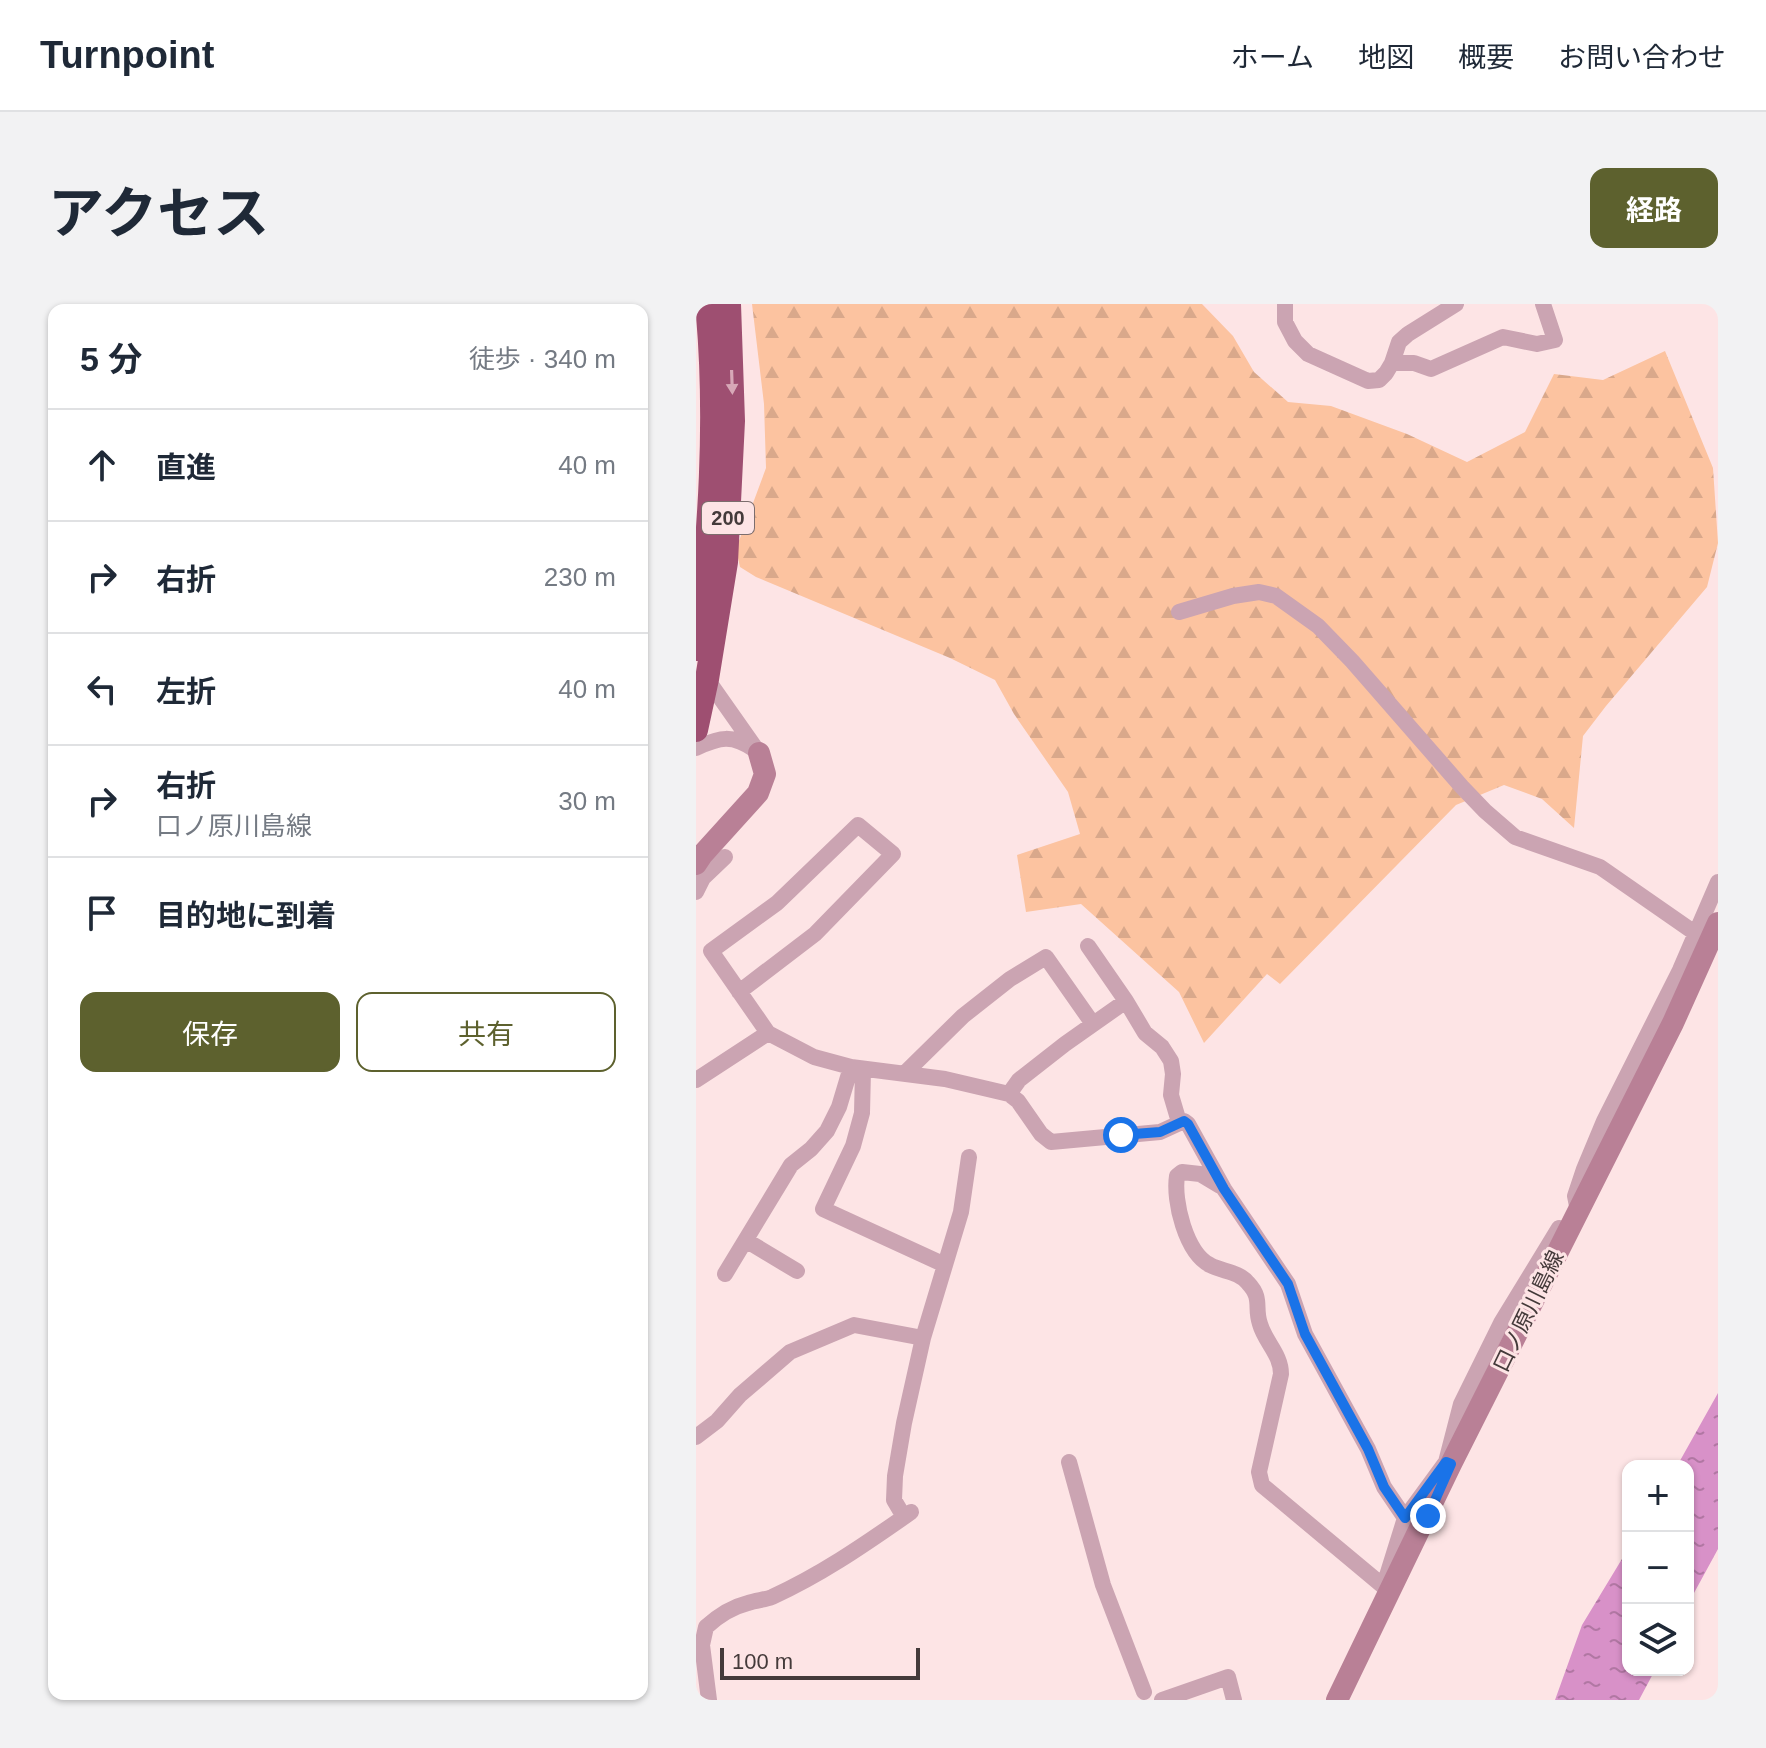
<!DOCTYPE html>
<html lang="ja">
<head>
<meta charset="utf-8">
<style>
  :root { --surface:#fff; --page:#f2f2f3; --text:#1f2937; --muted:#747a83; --line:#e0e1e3; --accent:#5d612e }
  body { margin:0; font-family:Helvetica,"Noto Sans JP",sans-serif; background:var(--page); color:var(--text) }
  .controls { position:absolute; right:24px; bottom:24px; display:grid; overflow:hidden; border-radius:16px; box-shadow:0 2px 6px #0004 }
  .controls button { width:72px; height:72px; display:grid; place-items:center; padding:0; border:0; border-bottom:2px solid var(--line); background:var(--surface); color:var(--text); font:40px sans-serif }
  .scale { position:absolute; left:24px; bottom:20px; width:200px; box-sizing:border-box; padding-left:8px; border:4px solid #443a3a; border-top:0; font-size:22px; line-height:28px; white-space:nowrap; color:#443a3a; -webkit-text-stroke:6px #fde4e5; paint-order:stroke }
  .stop { position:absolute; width:24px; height:24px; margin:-18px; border:6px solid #1a73e8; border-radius:50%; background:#fff }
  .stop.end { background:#1a73e8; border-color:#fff; box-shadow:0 2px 8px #0008 }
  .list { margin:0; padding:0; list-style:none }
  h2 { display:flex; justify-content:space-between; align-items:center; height:104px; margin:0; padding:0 32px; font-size:34px }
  h2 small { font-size:26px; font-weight:400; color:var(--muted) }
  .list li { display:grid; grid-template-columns:52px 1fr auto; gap:24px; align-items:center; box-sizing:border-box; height:112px; padding:0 32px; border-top:2px solid var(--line) }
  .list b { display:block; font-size:30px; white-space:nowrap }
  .list p { margin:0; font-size:26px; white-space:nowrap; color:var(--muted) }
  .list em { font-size:26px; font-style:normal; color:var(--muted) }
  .actions { display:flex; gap:16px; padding:24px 32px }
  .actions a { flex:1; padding:18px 0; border:2px solid var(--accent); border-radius:16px; text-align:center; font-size:28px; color:var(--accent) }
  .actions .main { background:var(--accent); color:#fff }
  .icon { flex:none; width:44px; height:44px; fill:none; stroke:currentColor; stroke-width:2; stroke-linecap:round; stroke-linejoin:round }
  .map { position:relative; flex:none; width:1022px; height:1396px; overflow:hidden; border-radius:16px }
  header { display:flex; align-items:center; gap:48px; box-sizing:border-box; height:112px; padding:0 40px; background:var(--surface); border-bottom:2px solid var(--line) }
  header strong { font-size:38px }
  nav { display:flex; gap:44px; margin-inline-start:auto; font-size:28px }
  .intro { display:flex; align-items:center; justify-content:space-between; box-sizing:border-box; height:192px; padding:0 48px }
  h1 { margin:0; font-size:56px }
  .button { padding:20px 36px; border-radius:16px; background:var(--accent); color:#fff; font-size:28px; font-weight:700 }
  main { display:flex; gap:48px; padding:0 48px }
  aside { flex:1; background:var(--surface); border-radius:16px; box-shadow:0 2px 6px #0004 }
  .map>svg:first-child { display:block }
  .forest { fill:url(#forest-firs) }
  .water { fill:url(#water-ripples) }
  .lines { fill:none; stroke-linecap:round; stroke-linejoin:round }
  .street { stroke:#cba4b2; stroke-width:16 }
  .secondary { stroke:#b98096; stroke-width:22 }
  .highway { stroke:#9e4f71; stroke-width:24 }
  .oneway { fill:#d7a8b7 }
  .route { stroke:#1a73e8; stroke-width:10 }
  .labels { text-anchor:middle; stroke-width:6; stroke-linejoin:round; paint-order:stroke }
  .shield { fill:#fde4e5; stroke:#7c6d6d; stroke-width:2 }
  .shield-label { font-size:20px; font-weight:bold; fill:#443a3a }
  .street-label { font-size:22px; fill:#443a3a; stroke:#fde4e5 }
</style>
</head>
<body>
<header>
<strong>Turnpoint</strong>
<nav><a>ホーム</a><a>地図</a><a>概要</a><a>お問い合わせ</a></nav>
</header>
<div class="intro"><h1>アクセス</h1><a class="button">経路</a></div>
<main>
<aside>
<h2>5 分<small>徒歩 · 340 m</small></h2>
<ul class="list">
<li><svg class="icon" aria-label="ahead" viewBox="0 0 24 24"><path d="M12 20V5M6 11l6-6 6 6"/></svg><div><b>直進</b></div><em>40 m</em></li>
<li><svg class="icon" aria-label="right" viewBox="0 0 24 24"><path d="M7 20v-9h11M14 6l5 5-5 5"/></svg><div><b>右折</b></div><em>230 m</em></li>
<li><svg class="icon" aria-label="left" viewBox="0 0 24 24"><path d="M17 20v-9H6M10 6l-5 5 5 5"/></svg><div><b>左折</b></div><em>40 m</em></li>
<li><svg class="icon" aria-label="right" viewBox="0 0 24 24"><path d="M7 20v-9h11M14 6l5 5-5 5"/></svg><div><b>右折</b><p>口ノ原川島線</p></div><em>30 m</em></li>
<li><svg class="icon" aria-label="arrive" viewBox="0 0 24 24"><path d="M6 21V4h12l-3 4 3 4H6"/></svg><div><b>目的地に到着</b></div></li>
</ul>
<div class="actions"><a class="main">保存</a><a>共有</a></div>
</aside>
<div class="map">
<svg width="1022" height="1396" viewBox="0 0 1022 1396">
  <defs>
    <pattern id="forest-firs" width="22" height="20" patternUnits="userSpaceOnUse" patternTransform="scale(2)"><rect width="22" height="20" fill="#fcc3a0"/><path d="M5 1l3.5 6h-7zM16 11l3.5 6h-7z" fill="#d9a88b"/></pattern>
    <pattern id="water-ripples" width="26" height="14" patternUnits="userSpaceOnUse" patternTransform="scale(2)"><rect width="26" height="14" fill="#d891c8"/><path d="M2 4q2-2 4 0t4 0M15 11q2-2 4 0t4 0" fill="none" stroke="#b177a3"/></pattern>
  </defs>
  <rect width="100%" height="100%" fill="#fde4e5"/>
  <path class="forest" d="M56,0H506L537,32L558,68L592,98L635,102L711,130L771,158L829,128L858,70L907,76L969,47L1017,164L1022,239L1011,283L910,402L887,432L878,524L846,495L808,481L760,501L584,680L571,670L508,739L483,688L385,600L330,608L321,551L384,530L372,488L318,410L299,376L254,354L60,273L44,263L40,245L70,164L68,100Z"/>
  <path class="water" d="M1022,1089V1245L992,1300V1162H981Z
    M932,1245V1366H959L943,1396H859L886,1321Z"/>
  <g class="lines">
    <path class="street" d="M589,0V18L599,37L612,50L672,77L683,76L690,69L696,59L703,38L712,30L760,0
      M696,59H718L735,65L807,33L841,40L859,36L847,0
      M483,308L537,292L563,288L580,292L622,322L656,357L766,483L789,507L819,533L904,563L999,629
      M11,375L63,449
      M0,444C24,433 36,430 59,446
      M0,588L7,574L29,553
      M392,642L430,697L449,729L466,743L475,757L477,770L475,791L483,818
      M43,688L119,630L197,550L162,521L81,599L15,647L72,729L118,753L155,763L249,775L313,790L322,797L345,830L355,838L464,828L488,817L492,820L528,885L592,980L609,1030L672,1145L688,1183L709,1214L690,1275
      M167,766L166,809L157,842L127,905L249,961
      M208,770L267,712L314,675L350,653L397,720
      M0,776L72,729
      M313,790L323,776L369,740L430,697
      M524,882L504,870L486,868L481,872C477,897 490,949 514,961C527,968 542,967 552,979C567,995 558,1003 564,1020C569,1038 585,1050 585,1070L563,1168L566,1181L693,1287
      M881,902L879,892L888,865L908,817L984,666L1022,578
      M51,937L101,967
      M29,970L95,861L115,845L131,827L143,803L155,763
      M0,1133L21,1117L44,1091L94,1048L158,1021L227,1034L265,908L273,853
      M373,1158L407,1281L448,1388
      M215,1208L208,1213L198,1196L199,1172L208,1119L227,1034
      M709,1214L750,1158L765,1100L805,1019L863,924
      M13,1396L6,1341L10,1323C22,1312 36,1303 52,1299C60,1296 69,1296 76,1293C124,1271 165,1243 208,1213
      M466,1396L532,1373L538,1396"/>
    <path class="secondary" d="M0,560L6,551L62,489L69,470L63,449
      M641,1396L755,1160L977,719L1022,619"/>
    <path class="highway" d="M0,345C14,231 22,114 11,0
      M0,426L11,375L30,258L37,117L33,0"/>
  </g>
  <defs><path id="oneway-solid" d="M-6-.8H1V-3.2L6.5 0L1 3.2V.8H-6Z" transform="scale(2)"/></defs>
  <use class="oneway" href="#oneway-solid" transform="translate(36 78) rotate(88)"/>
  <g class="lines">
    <path class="route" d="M425,831L464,828L488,817L492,820L528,885L592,980L609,1030L672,1145L688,1183L709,1214L750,1158L755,1160L732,1212"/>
  </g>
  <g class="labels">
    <rect class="shield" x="6" y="198" width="52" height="32" rx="6"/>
    <g class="shield-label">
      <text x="32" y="221">200</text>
    </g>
    <g class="street-label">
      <text transform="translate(832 1007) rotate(-64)" y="8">口ノ原川島線</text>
    </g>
  </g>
</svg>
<div class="controls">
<button>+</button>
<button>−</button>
<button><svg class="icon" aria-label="layers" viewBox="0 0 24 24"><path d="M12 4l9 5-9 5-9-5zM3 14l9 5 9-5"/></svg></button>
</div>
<div class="scale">100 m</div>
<div class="stop" style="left:425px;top:831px"></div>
<div class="stop end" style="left:732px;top:1212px"></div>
</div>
</main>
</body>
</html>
